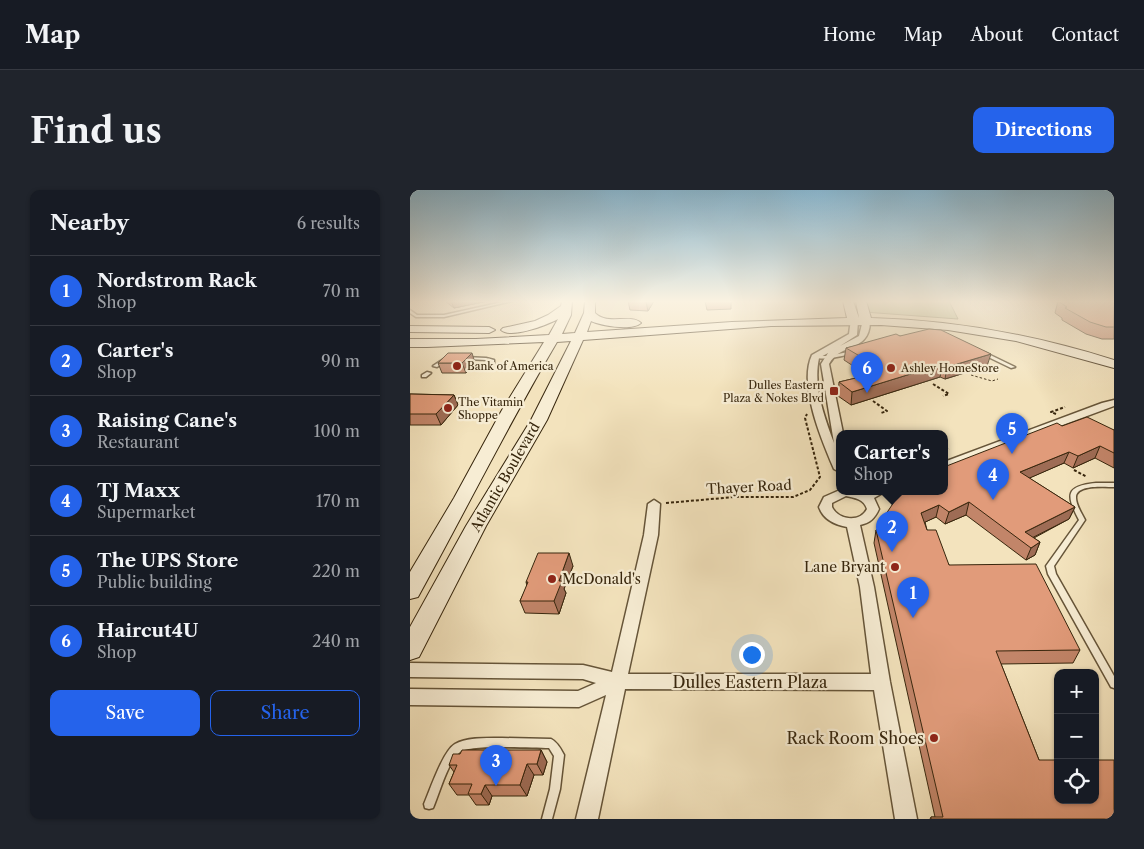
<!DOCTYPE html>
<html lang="en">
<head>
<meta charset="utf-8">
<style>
  :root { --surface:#171b24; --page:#20242c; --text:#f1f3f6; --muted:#9ea1a6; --line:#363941; --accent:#2563eb }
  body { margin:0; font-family:"Libre Caslon Text",serif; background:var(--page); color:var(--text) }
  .controls { position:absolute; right:15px; bottom:15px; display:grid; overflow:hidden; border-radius:10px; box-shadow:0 1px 4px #0004 }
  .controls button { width:45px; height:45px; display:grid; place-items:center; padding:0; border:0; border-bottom:1px solid var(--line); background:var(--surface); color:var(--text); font:25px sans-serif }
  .you { position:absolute; left:341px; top:464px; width:18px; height:18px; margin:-12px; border:4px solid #fff; border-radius:50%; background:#1a73e8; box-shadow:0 0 0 8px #1a73e833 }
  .badge { display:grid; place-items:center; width:32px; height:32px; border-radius:50%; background:var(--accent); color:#fff; font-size:16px; font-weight:700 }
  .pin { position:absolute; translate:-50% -41px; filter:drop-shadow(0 1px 2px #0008) }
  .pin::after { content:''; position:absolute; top:26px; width:18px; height:15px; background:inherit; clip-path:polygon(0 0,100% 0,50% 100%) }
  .popup { position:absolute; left:426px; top:240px; width:112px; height:65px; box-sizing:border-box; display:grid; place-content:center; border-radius:10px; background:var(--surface); filter:drop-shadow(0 1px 4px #0005); font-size:16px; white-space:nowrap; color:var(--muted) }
  .popup b { font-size:19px; color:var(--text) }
  .popup::after { content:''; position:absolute; left:50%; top:100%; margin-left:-10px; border:10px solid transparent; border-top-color:var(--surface) }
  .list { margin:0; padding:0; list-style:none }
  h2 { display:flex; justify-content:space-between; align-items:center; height:65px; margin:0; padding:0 20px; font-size:21px }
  h2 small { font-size:16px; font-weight:400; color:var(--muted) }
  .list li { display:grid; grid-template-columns:32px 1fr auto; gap:15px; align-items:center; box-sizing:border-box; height:70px; padding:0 20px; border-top:1px solid var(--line) }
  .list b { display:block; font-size:19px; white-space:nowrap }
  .list p { margin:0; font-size:16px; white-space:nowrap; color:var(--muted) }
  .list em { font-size:16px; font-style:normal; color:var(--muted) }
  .actions { display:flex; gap:10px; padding:15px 20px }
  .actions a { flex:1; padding:11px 0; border:1px solid var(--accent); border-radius:10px; text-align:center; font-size:18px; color:var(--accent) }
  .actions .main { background:var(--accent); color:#fff }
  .icon { flex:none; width:28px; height:28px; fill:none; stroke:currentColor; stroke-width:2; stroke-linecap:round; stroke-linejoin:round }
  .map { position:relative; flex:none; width:704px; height:629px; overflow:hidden; border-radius:10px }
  header { display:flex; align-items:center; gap:30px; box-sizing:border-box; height:70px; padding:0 25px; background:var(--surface); border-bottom:1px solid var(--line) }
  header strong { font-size:24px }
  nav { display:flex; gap:28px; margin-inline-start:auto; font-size:18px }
  .intro { display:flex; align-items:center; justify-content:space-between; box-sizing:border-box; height:120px; padding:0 30px }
  h1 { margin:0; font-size:35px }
  .button { padding:12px 22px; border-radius:10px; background:var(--accent); color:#fff; font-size:18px; font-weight:700 }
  main { display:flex; gap:30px; padding:0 30px }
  aside { flex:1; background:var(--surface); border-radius:10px; box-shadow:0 1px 4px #0004 }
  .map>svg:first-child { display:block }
  .green { fill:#bbc390; stroke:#79744e }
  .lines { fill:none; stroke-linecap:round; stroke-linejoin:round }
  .lane-casing { stroke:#665539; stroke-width:3 }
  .street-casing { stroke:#665539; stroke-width:3 }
  .secondary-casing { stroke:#37260d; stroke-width:2 }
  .path-far1 { stroke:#37260d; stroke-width:1; stroke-dasharray:2.5 2; stroke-linecap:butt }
  .path { stroke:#37260d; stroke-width:2; stroke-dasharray:3 2; stroke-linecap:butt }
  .lane { fill:#f7edd4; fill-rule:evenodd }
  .street { fill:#f7edd4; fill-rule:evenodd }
  .secondary { fill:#f7edd4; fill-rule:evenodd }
  .wall { fill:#c28569; stroke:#37260d }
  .shaded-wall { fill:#9e6c55; stroke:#37260d }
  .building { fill:#e19b7a; stroke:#37260d }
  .poi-dot { fill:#8f2418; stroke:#f7edd4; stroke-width:2 }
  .labels { text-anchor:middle; stroke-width:4.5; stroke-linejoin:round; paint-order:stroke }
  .far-poi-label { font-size:11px; fill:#37260d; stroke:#f7edd4; text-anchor:start }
  .street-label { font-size:14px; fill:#37260d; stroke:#f7edd4 }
  .poi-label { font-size:14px; fill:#37260d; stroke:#f7edd4; text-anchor:end }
  .near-street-label { font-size:16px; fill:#37260d; stroke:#f7edd4 }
  .near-poi-label { font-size:16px; fill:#37260d; stroke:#f7edd4; text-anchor:end }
</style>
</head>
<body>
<header>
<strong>Map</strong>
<nav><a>Home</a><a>Map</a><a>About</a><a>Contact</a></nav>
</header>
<div class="intro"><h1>Find us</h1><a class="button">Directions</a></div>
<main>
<aside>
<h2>Nearby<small>6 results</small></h2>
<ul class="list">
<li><span class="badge">1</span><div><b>Nordstrom Rack</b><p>Shop</p></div><em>70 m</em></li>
<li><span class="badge">2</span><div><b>Carter's</b><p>Shop</p></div><em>90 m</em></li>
<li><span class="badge">3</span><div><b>Raising Cane's</b><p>Restaurant</p></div><em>100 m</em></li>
<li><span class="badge">4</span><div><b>TJ Maxx</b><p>Supermarket</p></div><em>170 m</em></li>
<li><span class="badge">5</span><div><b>The UPS Store</b><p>Public building</p></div><em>220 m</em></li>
<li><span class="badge">6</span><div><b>Haircut4U</b><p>Shop</p></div><em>240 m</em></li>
</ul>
<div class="actions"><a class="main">Save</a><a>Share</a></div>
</aside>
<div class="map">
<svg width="704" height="629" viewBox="0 0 704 629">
  <rect width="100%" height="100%" fill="#f3e3bd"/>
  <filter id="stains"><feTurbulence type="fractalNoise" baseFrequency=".004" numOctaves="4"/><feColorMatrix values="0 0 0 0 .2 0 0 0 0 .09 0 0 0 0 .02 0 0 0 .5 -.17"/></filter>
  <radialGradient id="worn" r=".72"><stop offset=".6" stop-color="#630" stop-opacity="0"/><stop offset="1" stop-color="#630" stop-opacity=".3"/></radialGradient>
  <path class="green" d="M451,111H539L548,129L454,122Z"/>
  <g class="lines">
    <g class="lane-casing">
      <path id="lane" d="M97,111H102L34,127H6L0,123V120L7,125H34Z
        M443,161L445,162L444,163C432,166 415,171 403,167L405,166H418Z
        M572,162H574L605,177L601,178L572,164Z
        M55,167L76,168L84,170V174L82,175L80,174V172L76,170L57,169H55Z
        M35,168L39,169L27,177L23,176Z
        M17,182L21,183L16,187H12V185Z
        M686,293H704V297C695,297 665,294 666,308C666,315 672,324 675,330L644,376L646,384L704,486V498L701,497L638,384L636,376L669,330C656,305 655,296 686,293Z
        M92,548L141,549C147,552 151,559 154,565L150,599L142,629H132L140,599L144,566L139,558C122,558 61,554 50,562C38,571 29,604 23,618L19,619L15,618L14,614C20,600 33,561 45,554C58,547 77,548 92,548Z"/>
    </g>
    <g class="street-casing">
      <path id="street" d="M441,129L448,131L447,145L430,156L449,146L453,130L460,132C459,163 431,152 419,174L433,243H430V258L426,257L430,266V282L424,279C412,251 388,195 402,165L439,144ZM418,163L411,174L424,253C414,226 403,197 409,168Z
        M704,210V216L534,279V272L692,213Z
        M430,300C443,304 461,300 476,301L464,308L469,319C465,328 460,333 450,335L464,397L480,492L507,629H485L464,500L215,499L188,629H166L196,505L169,517L0,515V499L168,501L186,493L173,489L0,487V473L173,475L202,482L234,345L238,314L244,310L250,314L248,345L218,484H461L450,397L437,337C425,335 413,329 409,317L414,307ZM436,306C445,308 454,309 457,319C450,333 428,330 422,317V313Z"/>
    </g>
    <g class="secondary-casing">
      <path id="secondary" d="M152,111H162L161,125L152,144L165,143L174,123L175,111H185V123C198,136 220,123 231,133C222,141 192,136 181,131L177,142L322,132L437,128L433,111H443L449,128L446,111H456L461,128C543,130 625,145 704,170V178L606,151L538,140L471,135L361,136L173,150L137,230L76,336L9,467L0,470V437L56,336L121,230L161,151L147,152C98,235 55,322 8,407L0,409V382L44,308L92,220L134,152L17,157H0V149H66L139,145L148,129C137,135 101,149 91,140L93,138L125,131L138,125L151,116Z
        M0,136L79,137L85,140L79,143L0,142Z"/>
    </g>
    <path class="path-far1" d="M561,185L582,191L588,189"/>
    <path class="path" d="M523,194L539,204L533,206
      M463,211L477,221L471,223
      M646,224L641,222L655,217
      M608,237L603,235L609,232
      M534,260L539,259
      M664,280L677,287
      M256,313L325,307H383L400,300L410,287L395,228L397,224"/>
    <use href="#lane" class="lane"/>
    <use href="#street" class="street"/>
    <use href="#secondary" class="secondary"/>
  </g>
  <path class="wall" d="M35,111H78L44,118Z
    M218,111H244L238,121L220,120Z
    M295,111H321V119L297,120Z
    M648,111H704V149H692L676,144L652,130V128L645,123Z
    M490,146L577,176L535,189L530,187L441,215L428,206L429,192L446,188V185L454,183L434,170L436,158Z
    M28,173H65L56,183H32Z
    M0,204L44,205L48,215L31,235H0Z
    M652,236L704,240V278L685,268L663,278L654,273L619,288L665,317L659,329L624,348L630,352L625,365L616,370L556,325L535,334L526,327L515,332L517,340L539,375L670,460L663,473L591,474L629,570L704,629H520L521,627H525L464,353L466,340H474V337L476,324Z
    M163,376L154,399L156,403L149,424L115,423L110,411L117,396L116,392Z
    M131,560L137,572L133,585H124L117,606H82L79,615H66L59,605H47L39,594L44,582L39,575Z"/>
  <path class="shaded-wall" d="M41,111H78L44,118Z
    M238,111H244L238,121L236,112Z
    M62,163L65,173L56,183L52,173Z
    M581,164L577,176L535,189L537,177Z
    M533,174L530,187L441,215L442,202Z
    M44,205L48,215L31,235L26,224Z
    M690,256L685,268L663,278L668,266Z
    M659,262L654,273L606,294L610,282Z
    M559,312L556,325L535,334L539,322Z
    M529,315L526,327L509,335L511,323Z
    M665,317L659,329L614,352L615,342Z
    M630,352L625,365L616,370L621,358Z
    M159,363L163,376L154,399L156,403L149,424L144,411L149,391Z
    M131,560L137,572L133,585L127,574Z
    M117,574L124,585L117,606L110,595Z
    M75,595L82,606L79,615L71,604Z"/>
  <path class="building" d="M648,111H704V137H696L680,132L655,118L657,117Z
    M519,139L531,140L581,164L537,177L533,174L442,202L429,192L450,187L446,185L470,178L436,158L486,144L490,146Z
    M38,163H62L52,173H28Z
    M0,204L44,205L26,224H0Z
    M677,227L704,240V263L690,256L668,266L659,262L610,282L665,317L615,342L630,352L621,358L559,312L539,322L529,315L511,323L517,340H526L539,375L626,374L670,460L586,461L629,570H648V610H685V570H704V629H521V627H533L466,340H480L476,324L490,303L494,301H534V277L647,233L652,236Z
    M128,363H159L149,391H152L144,411H110L118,392H116Z
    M52,560H131L127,574H117L110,595H75L71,604H58L62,594H39L47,575H39L43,564H50Z"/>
  <linearGradient id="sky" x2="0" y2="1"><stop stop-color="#89b8d2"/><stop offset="0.56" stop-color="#faf2e1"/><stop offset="1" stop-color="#faf2e1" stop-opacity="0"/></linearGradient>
  <rect width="704" height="199" fill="url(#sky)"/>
  <g class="poi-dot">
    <circle cx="47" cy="176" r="5"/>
    <circle cx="481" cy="178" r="5"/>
    <rect x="419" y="196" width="10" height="10" rx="2.5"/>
    <circle cx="38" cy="218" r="5"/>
    <circle cx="485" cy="377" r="5"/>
    <circle cx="142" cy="389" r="5"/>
    <circle cx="524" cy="548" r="5"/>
  </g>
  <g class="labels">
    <g class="far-poi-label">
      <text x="57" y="180">Bank of America</text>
      <text x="491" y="182">Ashley HomeStore</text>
      <text x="414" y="199" text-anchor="end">Dulles Eastern<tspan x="414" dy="13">Plaza &amp; Nokes Blvd</tspan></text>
      <text x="48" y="216">The Vitamin<tspan x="48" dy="13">Shoppe</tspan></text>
    </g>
    <g class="street-label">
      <text transform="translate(95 287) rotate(-60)" y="5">Atlantic Boulevard</text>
      <text transform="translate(339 297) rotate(-3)" y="5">Thayer Road</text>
    </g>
    <g class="poi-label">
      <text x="475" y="382">Lane Bryant</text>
      <text x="152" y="394" text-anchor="start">McDonald's</text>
    </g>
    <g class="near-street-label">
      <text x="340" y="498">Dulles Eastern Plaza</text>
    </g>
    <g class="near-poi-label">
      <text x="514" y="554">Rack Room Shoes</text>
    </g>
  </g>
  <rect width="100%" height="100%" filter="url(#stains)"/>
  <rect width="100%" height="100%" fill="url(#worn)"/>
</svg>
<div class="controls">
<button>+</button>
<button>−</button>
<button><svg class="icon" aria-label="locate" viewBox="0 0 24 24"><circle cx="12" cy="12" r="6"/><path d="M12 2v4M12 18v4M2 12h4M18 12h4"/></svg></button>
</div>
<div class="you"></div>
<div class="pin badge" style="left:503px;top:428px">1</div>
<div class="pin badge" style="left:482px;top:362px">2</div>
<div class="popup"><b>Carter's</b>Shop</div>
<div class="pin badge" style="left:86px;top:596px">3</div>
<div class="pin badge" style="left:583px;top:310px">4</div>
<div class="pin badge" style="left:602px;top:264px">5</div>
<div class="pin badge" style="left:457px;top:203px">6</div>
</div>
</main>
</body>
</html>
